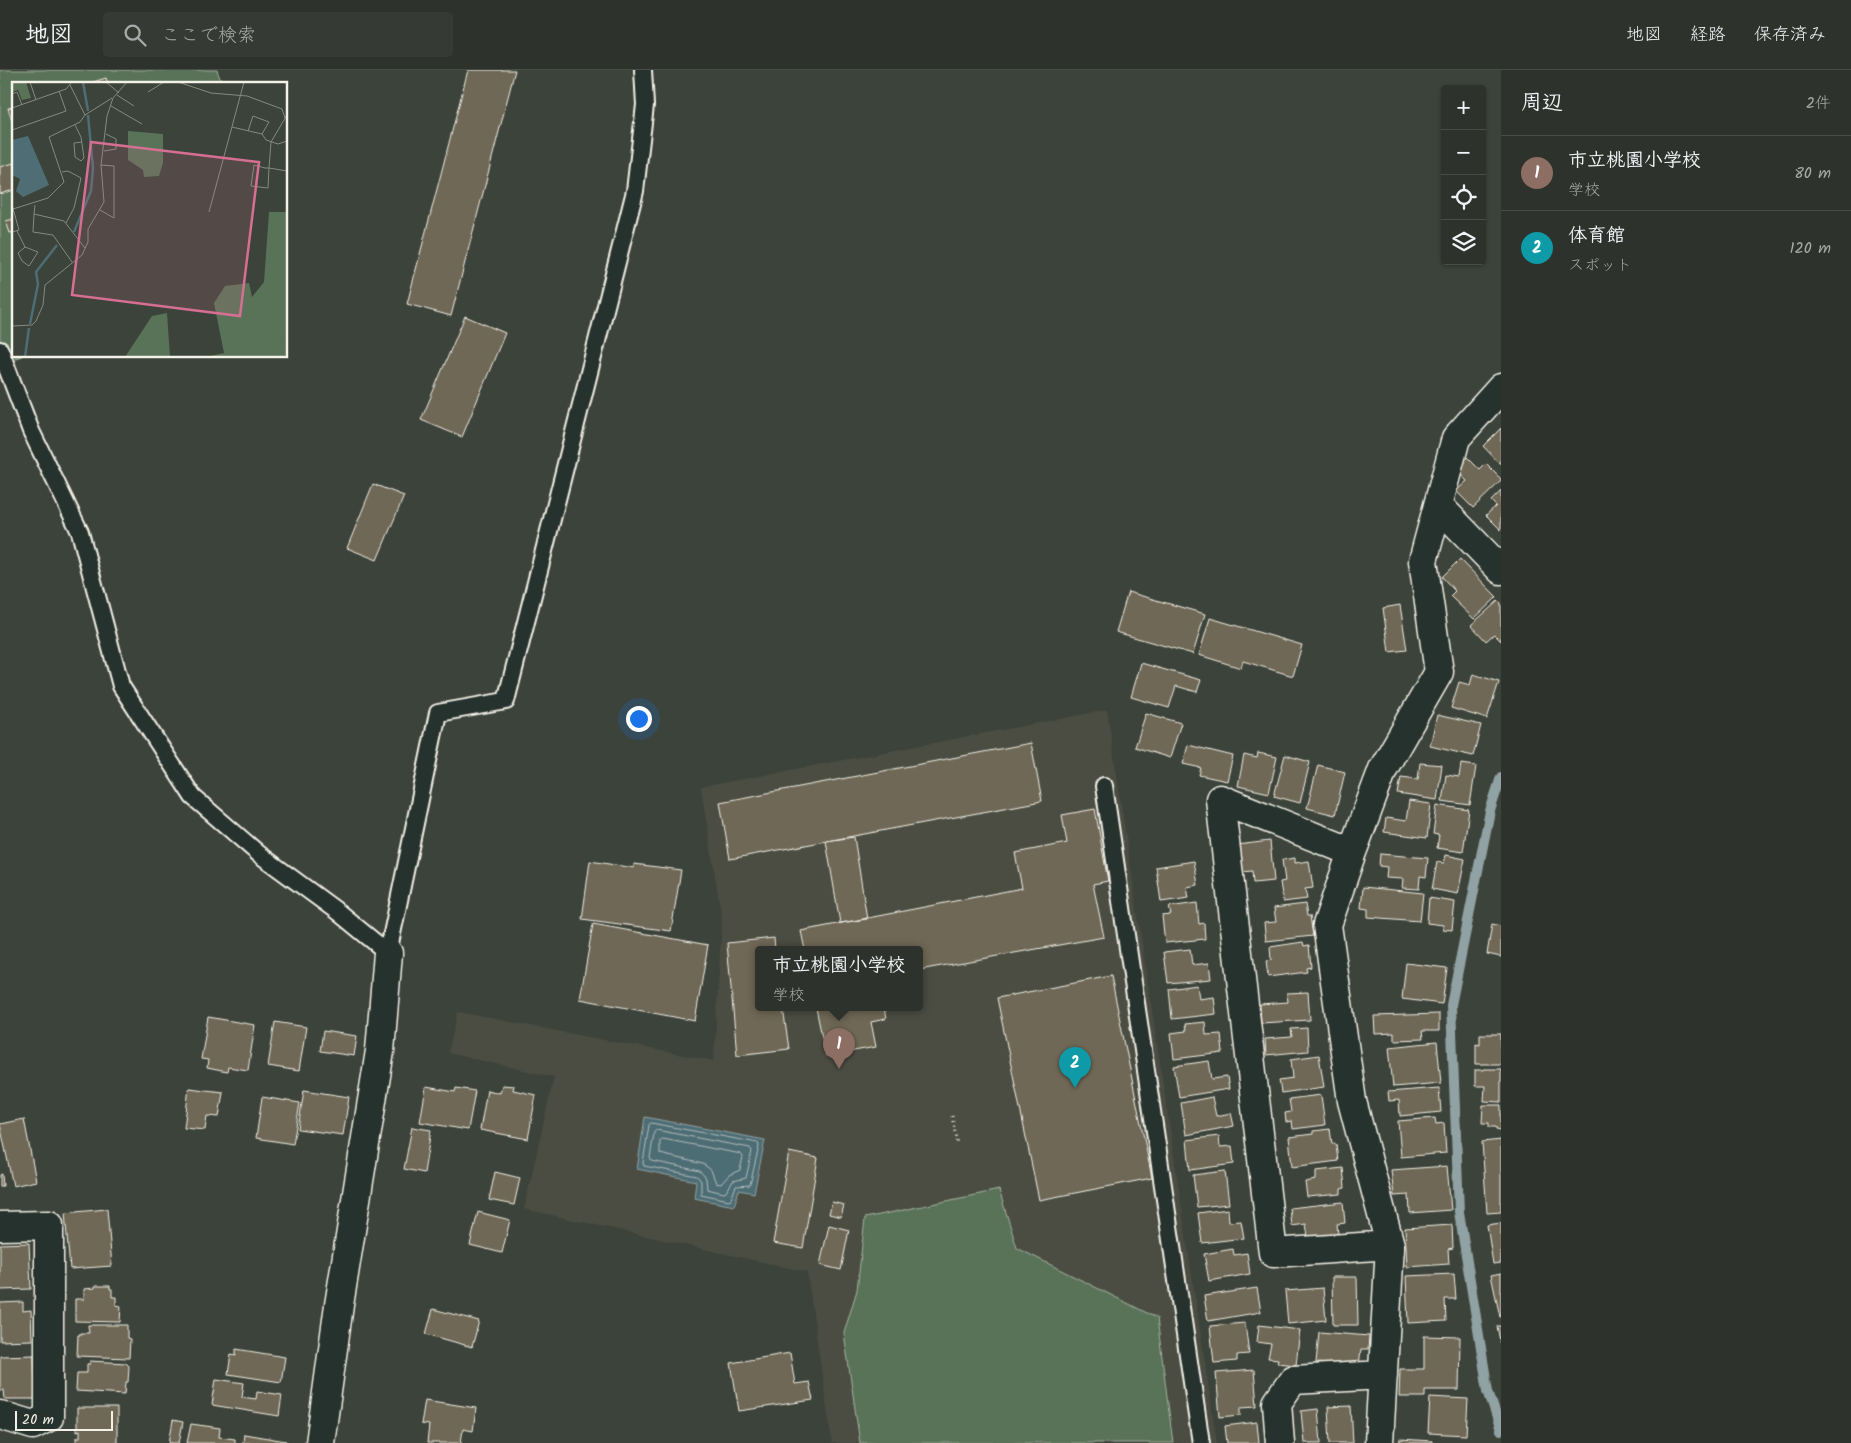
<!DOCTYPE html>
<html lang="ja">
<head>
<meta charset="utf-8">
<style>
  :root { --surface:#2d322c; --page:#353a34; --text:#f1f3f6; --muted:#a7aaa9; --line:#484d48; --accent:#e69b98 }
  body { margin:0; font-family:Kalam,"Klee One",sans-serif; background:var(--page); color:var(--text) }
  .controls { position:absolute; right:15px; top:15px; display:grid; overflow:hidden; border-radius:5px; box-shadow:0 1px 4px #0004 }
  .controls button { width:45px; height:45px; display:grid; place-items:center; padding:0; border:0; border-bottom:1px solid var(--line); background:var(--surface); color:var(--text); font:25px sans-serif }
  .scale { position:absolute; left:15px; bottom:12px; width:98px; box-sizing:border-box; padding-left:5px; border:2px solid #f4f1e8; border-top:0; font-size:14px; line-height:18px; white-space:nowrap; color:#f4f1e8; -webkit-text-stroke:4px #26332d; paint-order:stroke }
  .you { position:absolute; left:638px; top:648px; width:18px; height:18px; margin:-12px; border:4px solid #fff; border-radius:50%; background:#1a73e8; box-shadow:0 0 0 8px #1a73e833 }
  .badge { display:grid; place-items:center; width:32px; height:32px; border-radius:50%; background:var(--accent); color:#fff; font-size:16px; font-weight:700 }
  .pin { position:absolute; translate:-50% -41px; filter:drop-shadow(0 1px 2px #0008) }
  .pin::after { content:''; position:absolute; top:26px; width:18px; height:15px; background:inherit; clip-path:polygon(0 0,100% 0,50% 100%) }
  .popup { position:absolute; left:755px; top:876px; width:168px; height:65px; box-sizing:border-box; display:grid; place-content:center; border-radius:5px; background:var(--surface); filter:drop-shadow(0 1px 4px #0005); font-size:16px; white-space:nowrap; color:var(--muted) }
  .popup b { font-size:19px; color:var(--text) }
  .popup::after { content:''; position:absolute; left:50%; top:100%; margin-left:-10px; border:10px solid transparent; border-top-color:var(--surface) }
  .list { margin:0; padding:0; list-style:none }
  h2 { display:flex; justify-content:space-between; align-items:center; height:65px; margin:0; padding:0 20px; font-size:21px }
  h2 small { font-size:16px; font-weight:400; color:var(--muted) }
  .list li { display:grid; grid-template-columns:32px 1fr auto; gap:15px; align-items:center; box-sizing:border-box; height:75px; padding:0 20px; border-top:1px solid var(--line) }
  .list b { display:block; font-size:19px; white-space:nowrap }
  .list p { margin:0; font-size:16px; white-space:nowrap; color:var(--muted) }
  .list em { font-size:16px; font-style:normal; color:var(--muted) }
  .icon { flex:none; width:28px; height:28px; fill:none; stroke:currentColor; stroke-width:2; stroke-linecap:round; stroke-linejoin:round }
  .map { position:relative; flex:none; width:1501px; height:1373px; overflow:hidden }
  header { display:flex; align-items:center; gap:30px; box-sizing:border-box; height:70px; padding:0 25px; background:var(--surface); border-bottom:1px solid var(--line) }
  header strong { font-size:24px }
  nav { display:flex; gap:28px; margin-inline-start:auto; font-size:18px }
  .search { width:350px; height:45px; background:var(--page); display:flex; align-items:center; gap:12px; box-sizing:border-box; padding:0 18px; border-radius:5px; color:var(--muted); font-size:19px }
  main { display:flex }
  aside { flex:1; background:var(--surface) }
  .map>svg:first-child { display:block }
  .built { fill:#4b4e43; fill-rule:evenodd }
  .green { fill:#597358; stroke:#a6b2a0 }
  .water { fill:#4e6d75; stroke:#90a2a3 }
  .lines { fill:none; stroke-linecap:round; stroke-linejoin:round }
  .shore { stroke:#b2bcba; stroke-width:1 }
  .stream { stroke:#90a2a3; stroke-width:10 }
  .building { fill:#6f6857; stroke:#f4f1e8 }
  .service-casing { stroke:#f4f1e8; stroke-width:20 }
  .minor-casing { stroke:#f4f1e8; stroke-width:31 }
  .tertiary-casing { stroke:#f4f1e8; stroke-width:31 }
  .path { stroke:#f4f1e8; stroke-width:3; stroke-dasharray:1 4; stroke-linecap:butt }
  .service { stroke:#26332d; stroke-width:16 }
  .minor { stroke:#26332d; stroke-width:28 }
  .tertiary { stroke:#26332d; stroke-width:28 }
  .inset-river { fill:none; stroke:#4e6d75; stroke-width:2.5 }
  .inset-road { fill:none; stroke:#868980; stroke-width:1 }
  .view { fill:#d66f93; fill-opacity:0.15; stroke:#d66f93; stroke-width:2.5 }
  .inset-edge { fill:none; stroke:#f4f1e8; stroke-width:2.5 }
</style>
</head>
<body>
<header>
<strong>地図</strong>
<div class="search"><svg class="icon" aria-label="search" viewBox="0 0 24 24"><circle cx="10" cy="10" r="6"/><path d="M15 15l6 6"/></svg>ここで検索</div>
<nav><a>地図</a><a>経路</a><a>保存済み</a></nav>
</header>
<main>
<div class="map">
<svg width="1501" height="1373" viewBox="0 0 1501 1373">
  <rect width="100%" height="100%" fill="#3c433a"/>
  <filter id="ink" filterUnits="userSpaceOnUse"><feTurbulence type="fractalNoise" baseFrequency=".02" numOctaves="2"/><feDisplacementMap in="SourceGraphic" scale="10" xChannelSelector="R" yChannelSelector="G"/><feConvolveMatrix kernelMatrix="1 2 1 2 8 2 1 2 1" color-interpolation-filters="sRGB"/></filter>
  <g filter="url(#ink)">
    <path class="built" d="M1107,640L1217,1373H832L807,1202L524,1139L554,1007L448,983L458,942L714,991L722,849L701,717ZM759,880H919V938H759Z"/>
    <path class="green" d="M0,0H217L222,14H14V286H22L0,293Z
      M999,1120L1017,1178L1157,1248L1173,1373H860L844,1263L857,1220L865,1148Z"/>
    <path class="water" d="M645,1047L765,1070L754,1123L739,1120L734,1136L694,1128L696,1111L637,1099Z"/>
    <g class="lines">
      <path class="shore" d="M651,1053L758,1073L759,1076L750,1115L736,1116L731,1129L729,1130L701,1124V1111L697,1106L644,1096L643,1093L649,1055Z
        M656,1060L750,1078L752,1081L746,1108L733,1111L726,1122L724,1123L707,1119L706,1108L700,1101L652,1091L650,1088L654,1063Z
        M663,1069L741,1084L743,1087L740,1100L729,1105L721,1114L716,1113L711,1100L703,1094L660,1084V1071Z"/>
      <path class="stream" d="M1501,707L1490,741L1451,935L1459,1142L1488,1321L1501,1360"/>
    </g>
    <path class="building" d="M468,0H515L451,246L407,234Z
      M106,8L108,14H87Z
      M14,37V57L8,38Z
      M14,93V120L0,124V97Z
      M14,149V162L10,163L6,151Z
      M465,246L505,263L462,367L421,350Z
      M1501,358V395L1483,376Z
      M1465,385L1480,400L1486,394L1501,409V411L1473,438L1456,421L1467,411L1453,398Z
      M373,414L404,426L377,490L347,478Z
      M1501,421V460L1486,445L1496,436L1491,431Z
      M1460,489L1497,527L1474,549L1450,526L1455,521L1442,507Z
      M1128,522L1205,544L1193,584L1116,562Z
      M1498,531L1501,533V571L1494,564L1486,571L1471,555Z
      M1400,535L1407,580L1389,582L1383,538Z
      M1210,548L1302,575L1293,606L1243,591L1241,598L1199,585Z
      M1141,593L1201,610L1197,622L1176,616L1169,638L1131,627Z
      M1473,604L1499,612L1487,649L1451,638L1459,612L1470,615Z
      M1146,643L1181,653L1170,688L1135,677Z
      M1437,645L1481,655L1473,686L1430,676Z
      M1031,673L1042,731L730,789L720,732Z
      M1188,675L1233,686L1227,711L1199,705L1201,698L1183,694Z
      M1258,683L1277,687L1269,723L1238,716L1244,685L1257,688Z
      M1285,685L1310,692L1300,733L1274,726Z
      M1420,693L1442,695L1437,730L1398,724L1401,707L1418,709Z
      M1461,694L1476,696L1470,735L1442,731L1446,705L1459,707Z
      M1318,695L1345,702L1335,745L1307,738Z
      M1409,731L1431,734L1427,768L1384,762L1386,748L1406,751Z
      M1437,735L1469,740L1463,782L1437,778L1439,765L1433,764Z
      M1095,739L1108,811L1093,814L1104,867L919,900V880H805L801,861L1022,818L1015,783L1067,773L1062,745Z
      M854,767L867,849L840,853L826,771Z
      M1270,771L1274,811L1253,813L1252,801L1241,802L1237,775Z
      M1380,784L1428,788L1426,807L1420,806L1419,819L1402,818L1403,809L1386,808L1387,797L1379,796Z
      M1446,785L1465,789L1458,824L1432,819L1437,792L1444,793Z
      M1295,788V793L1309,791L1313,818L1305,819L1307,829L1283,832L1280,812L1285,811L1282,790Z
      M590,791L634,798V794L681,800L671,861L582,849Z
      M1194,791L1198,815L1187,817L1189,828L1161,832L1156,797Z
      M1363,817L1423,823L1420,851L1368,847V839L1361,838Z
      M1429,828L1455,832L1452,860L1443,859V855L1427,853Z
      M1197,833L1199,854L1204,853L1205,869L1165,873L1162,846L1171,845L1169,837Z
      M1305,834L1307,846H1310L1313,866L1266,871L1264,853L1276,852L1274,838Z
      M593,854L708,875L695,951L580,929Z
      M1492,854L1501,856V887L1487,884Z
      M774,868L775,880H759V938H783L789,979L737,985L727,873Z
      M1303,872L1304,876L1309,875L1311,897L1306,898L1307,902L1268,907L1266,891L1271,890L1270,877Z
      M1190,879L1192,895L1209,893L1211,909L1168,913L1164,882Z
      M1406,893L1447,898L1442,934L1402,929Z
      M1111,906L1152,1108L1039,1130L997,928Z
      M1197,915L1199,929L1214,927L1216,944L1172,949L1169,919Z
      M1308,922L1310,950L1261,953L1260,934L1288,932L1287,923Z
      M816,938H884L886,949L871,952L876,977L826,986Z
      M1439,944V961H1422L1423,969L1394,970V963L1375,964L1374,946Z
      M208,947L255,955L248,1000L228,997L227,1002L207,998L208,990L201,989Z
      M275,952L306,957L299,1001L268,996Z
      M1205,952L1206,965L1221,964L1223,983L1174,989L1171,963L1186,961L1185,954Z
      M1307,958L1308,981L1266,985L1265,969L1292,967L1291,959Z
      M323,961L357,966L354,986L320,981Z
      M1480,964H1501V994H1476V973L1480,974Z
      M1437,972L1441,1013L1393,1017L1389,977Z
      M1319,985L1324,1017L1281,1023L1279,1010L1293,1008L1291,989Z
      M1209,991L1212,1009L1227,1007L1229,1019L1179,1027L1174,996Z
      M1483,999H1501V1032L1484,1031L1485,1016H1475V1000H1483Z
      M502,1015L514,1016L513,1020L536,1025L528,1069L480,1060L487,1020L500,1023Z
      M426,1017L455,1022L456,1018L475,1021L468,1060L420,1052Z
      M189,1018L223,1022L219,1047L207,1046L205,1060L184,1058Z
      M1439,1018L1441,1042L1400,1046L1399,1030L1389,1031L1388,1022Z
      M304,1020L349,1027L343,1065L298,1059Z
      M1321,1025L1325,1055L1293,1059L1292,1051L1286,1052L1285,1043L1291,1042L1289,1029Z
      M262,1027L300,1033L293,1074L256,1068Z
      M1212,1027L1216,1046L1231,1043L1234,1056L1186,1065L1181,1033Z
      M1483,1035H1501V1060L1496,1059V1057H1489V1053H1482Z
      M1435,1048L1436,1054L1444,1053L1446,1083L1401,1087L1398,1051Z
      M24,1049L36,1111L13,1116L0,1054Z
      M412,1057L431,1060L424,1103L404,1099Z
      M1330,1059L1332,1074H1336L1338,1091L1292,1097L1289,1067L1313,1064V1061Z
      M1219,1066L1220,1077L1232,1076L1234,1094L1190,1100L1187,1070Z
      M1501,1070V1142L1487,1143L1482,1072Z
      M789,1082L818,1088L803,1178L773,1173Z
      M1447,1096L1451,1140L1410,1143L1409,1125L1394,1126L1391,1100Z
      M1343,1098L1345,1118L1341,1119V1124L1307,1127L1305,1112L1316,1110V1101Z
      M1225,1101L1229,1134L1197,1137L1193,1105Z
      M495,1102L520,1108L514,1135L489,1130Z
      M2,1104L3,1116H0V1105Z
      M832,1132L844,1135L841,1147L829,1144Z
      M1343,1132L1345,1153L1337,1154L1338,1164L1308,1167L1306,1154L1292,1156L1290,1138Z
      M107,1139L112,1196L70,1199L65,1143Z
      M1228,1139L1229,1152L1241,1151L1244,1168L1202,1173L1198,1143Z
      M478,1142L510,1150L502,1183L470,1175Z
      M1501,1153V1193L1493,1194L1487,1155Z
      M829,1155L849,1160L841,1200L820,1195Z
      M1452,1155L1453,1178L1448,1179L1449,1194L1407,1197L1405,1158Z
      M29,1173L31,1219L0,1220V1174Z
      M1233,1179L1234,1185L1247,1183L1250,1204L1209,1211L1204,1184Z
      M1501,1203V1247H1500L1491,1205Z
      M1454,1204L1456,1229H1445L1446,1251L1408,1253L1406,1206Z
      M1332,1207H1357L1358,1255H1333Z
      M95,1216H110V1219H112V1227H116V1235L121,1236L120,1252L75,1251V1229H84V1219L95,1218Z
      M1257,1218L1261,1242L1208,1251L1204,1226Z
      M1323,1218L1326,1250L1288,1254L1285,1221Z
      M23,1232V1241L31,1240L32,1270L0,1271V1233Z
      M433,1239L479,1251L472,1277L426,1264Z
      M1245,1253L1249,1284L1237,1285V1291L1214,1293L1210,1256Z
      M88,1255H127V1268L130,1269L129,1288L77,1286L78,1265H80V1263H89Z
      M1259,1255L1300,1260L1296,1295L1277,1293L1278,1289L1268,1288L1271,1274L1257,1272Z
      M1497,1256H1501V1276Z
      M1319,1262L1369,1266L1368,1279H1361L1359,1296L1316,1293Z
      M1424,1266L1460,1267L1459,1320H1425V1327H1399L1400,1299H1424Z
      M236,1279L285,1287L281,1312L228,1304L231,1284L236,1285Z
      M790,1283L795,1314L809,1312L813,1330L739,1341L731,1293Z
      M34,1285L35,1329H5L4,1320H0V1286Z
      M90,1291L126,1293L129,1296L128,1312H126L125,1324L76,1321L77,1303H87V1294H90Z
      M1254,1300L1257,1336L1241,1337V1345L1220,1347L1216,1303Z
      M216,1309L244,1313L242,1327L256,1329L257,1321L282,1325L279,1346L212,1335Z
      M1430,1327L1468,1329L1466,1365L1428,1363Z
      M425,1330L476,1338L473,1361L463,1359L461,1373H427L429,1355L421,1354Z
      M1351,1336L1353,1373H1330L1328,1337Z
      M77,1338H117V1373H77V1367H80V1360L77,1361Z
      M1318,1339L1321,1373H1304L1301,1341Z
      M173,1350L183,1352L179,1373H169Z
      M1257,1352L1259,1373H1227L1225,1356Z
      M191,1354L220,1358L219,1367L235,1369V1373H187Z
      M244,1364L286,1371V1373H243Z
      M1400,1369L1432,1371V1373H1400Z"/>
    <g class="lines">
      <g class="service-casing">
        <path id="service" d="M0,280L31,361L80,462L121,616L193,727L259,784L338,842L388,883L438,643L506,631L635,121L645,35L643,0
          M1104,716L1201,1373"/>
      </g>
      <g class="minor-casing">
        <path id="minor" d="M1439,436L1501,500
          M1352,782L1220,729L1273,1183L1390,1175
          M0,1156L49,1155V1347L33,1355L0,1345
          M1280,1373L1277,1333L1293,1310L1383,1305
          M1379,1373L1390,1175L1352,1031L1327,855L1352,782L1383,699L1439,602L1423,491L1456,368L1501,318"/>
      </g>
      <g class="tertiary-casing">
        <path id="tertiary" d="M320,1373L339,1235L380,981L388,883"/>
      </g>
      <path class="path" d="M952,1046L957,1074"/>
      <use href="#service" class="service"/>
      <use href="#minor" class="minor"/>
      <use href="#tertiary" class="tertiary"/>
    </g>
  </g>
  <g transform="translate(12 12)">
    <rect width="275" height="275" fill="#3c433a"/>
    <path d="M0,0H14L19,16L10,18L6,8L0,10ZM116,49L151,52V81L147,94L132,95L131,88L116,78ZM257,130H275V275H194L212,271L202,221L213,204L237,201L240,215L252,200Z" fill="#597358"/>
    <path d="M155,231L158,275H113L140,234ZM275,244V275H266V269L262,265L272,257Z" fill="#597358"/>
    <path d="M16,54L37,103L11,115L4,109L8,97L0,93V58Z" fill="#4e6d75"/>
    <path class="inset-river" d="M71,0L76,29M62,150L79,109L81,86L76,33M18,242L26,202L24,190L45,163M13,275L17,246"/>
    <path class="inset-road" d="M18,0L24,18M94,0L107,11M166,0L199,11L235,14L270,27L273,36M136,10L152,0M0,12L5,10L10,23M105,13L122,24M99,24L130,42M0,26L54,7L59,1M73,33L100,16M275,33L259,60L257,86L256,106L239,104L242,83L253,86H257L275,89M63,43L69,55L72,76L69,79L63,75L62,61L70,60M220,45L250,52L254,58L266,62L275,59M0,48L54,29L47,9M236,49L241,34L257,40L250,52M92,69L104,67V57L94,52M50,90L56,89L69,96L62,126L54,141M0,123L7,148L0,150M23,123L22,132L52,139L73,166M1,127L36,116L52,100L37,55L68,40L73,33L58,3M88,128L102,136V84L89,83M197,130L232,0M22,132L21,150L41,153L60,180M5,149L13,165L26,170L17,184L10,179L6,171L13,165M0,244L20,243L24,239L31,223L33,203L70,173L76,160V147L92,120L89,83L95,34L101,16L115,0"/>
    <path class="view" d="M79,60L247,80L228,234L60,213Z"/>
    <rect width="275" height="275" class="inset-edge"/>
  </g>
</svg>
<div class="controls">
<button>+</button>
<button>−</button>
<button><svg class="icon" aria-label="locate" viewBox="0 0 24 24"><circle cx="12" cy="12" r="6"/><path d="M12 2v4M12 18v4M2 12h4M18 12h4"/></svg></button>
<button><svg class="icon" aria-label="layers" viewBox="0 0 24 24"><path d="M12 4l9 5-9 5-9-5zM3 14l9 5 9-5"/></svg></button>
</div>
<div class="scale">20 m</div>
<div class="you"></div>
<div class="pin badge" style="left:839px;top:999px;background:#8d6e63">1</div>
<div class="popup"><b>市立桃園小学校</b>学校</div>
<div class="pin badge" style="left:1075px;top:1018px;background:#0f9aa8">2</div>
</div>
<aside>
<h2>周辺<small>2件</small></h2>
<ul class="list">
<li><span class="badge" style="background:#8d6e63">1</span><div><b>市立桃園小学校</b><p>学校</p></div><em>80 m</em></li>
<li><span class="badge" style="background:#0f9aa8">2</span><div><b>体育館</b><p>スポット</p></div><em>120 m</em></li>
</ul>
</aside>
</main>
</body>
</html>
